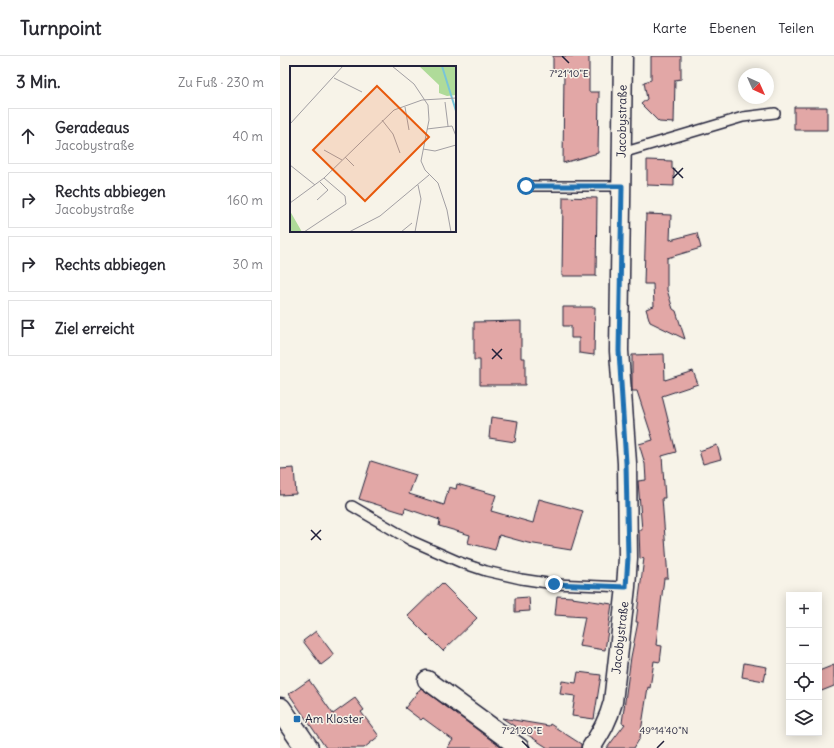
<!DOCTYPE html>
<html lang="de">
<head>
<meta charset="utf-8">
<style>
  :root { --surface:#fff; --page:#f2f2f3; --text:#2b2b33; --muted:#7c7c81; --line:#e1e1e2 }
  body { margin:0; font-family:Delius,sans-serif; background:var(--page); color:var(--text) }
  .controls { position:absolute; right:12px; bottom:12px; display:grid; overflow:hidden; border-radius:0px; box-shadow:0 2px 10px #0003 }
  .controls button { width:36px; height:36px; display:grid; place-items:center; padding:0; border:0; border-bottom:1px solid var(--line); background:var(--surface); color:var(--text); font:20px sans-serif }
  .compass { position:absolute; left:458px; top:12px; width:36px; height:36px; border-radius:50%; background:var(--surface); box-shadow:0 2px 10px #0003; rotate:135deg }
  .stop { position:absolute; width:12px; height:12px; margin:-9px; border:3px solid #1f6fb2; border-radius:50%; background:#fff }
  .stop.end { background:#1f6fb2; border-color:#fff; box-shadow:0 1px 4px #0008 }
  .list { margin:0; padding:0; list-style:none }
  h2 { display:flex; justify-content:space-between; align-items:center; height:52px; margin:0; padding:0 16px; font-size:17px }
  h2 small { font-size:13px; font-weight:400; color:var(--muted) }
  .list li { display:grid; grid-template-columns:26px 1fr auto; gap:12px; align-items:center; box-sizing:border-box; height:56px; margin:0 8px 8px; padding:0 8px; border:1px solid var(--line); border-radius:0px }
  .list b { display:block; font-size:15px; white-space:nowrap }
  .list p { margin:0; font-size:13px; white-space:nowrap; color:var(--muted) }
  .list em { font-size:13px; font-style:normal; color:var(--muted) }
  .icon { flex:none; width:22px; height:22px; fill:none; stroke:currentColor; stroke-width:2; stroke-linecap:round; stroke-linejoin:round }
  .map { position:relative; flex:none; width:554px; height:692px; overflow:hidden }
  header { display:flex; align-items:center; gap:24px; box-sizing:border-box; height:56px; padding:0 20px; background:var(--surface); border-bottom:1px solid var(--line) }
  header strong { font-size:19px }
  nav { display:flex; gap:22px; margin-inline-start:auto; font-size:14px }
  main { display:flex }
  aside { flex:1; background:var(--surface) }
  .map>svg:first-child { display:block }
  .building { fill:#e2a7a6; stroke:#22223b }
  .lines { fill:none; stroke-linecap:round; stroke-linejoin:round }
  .lane-casing { stroke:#22223b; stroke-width:12 }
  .street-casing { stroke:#22223b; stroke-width:21 }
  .secondary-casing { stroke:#22223b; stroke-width:25 }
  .lane { stroke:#f7f3e8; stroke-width:9 }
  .street { stroke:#f7f3e8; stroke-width:18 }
  .secondary { stroke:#f7f3e8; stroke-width:22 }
  .route { stroke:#1f6fb2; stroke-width:5 }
  .ticks { fill:none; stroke:#22223b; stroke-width:1.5 }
  .poi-dot { fill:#1f6fb2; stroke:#f7f3e8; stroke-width:1.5 }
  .labels { text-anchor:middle; stroke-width:3; stroke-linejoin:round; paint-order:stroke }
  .street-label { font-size:12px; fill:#22223b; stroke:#f7f3e8 }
  .poi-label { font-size:12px; fill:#22223b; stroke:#f7f3e8; text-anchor:start }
  .inset-river { fill:none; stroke:#79c5d8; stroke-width:2 }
  .inset-road { fill:none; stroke:#a29fa3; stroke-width:1 }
  .view { fill:#e8590c; fill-opacity:0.15; stroke:#e8590c; stroke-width:2 }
  .inset-edge { fill:none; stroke:#22223b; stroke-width:2 }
  .ticks-label { font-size:10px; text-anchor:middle; fill:#22223b; stroke:#f7f3e8; stroke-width:3; stroke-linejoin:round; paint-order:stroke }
</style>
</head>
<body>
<header>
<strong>Turnpoint</strong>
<nav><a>Karte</a><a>Ebenen</a><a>Teilen</a></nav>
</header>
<main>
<aside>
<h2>3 Min.<small>Zu Fuß · 230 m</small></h2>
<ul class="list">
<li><svg class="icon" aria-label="ahead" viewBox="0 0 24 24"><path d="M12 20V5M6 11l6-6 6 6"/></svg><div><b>Geradeaus</b><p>Jacobystraße</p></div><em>40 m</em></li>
<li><svg class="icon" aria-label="right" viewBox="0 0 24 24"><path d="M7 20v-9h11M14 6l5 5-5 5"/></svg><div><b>Rechts abbiegen</b><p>Jacobystraße</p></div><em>160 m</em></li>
<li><svg class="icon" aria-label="right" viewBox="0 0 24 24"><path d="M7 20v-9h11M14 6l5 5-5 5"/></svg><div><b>Rechts abbiegen</b></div><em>30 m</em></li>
<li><svg class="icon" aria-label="arrive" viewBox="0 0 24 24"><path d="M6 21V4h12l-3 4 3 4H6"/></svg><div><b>Ziel erreicht</b></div></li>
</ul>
</aside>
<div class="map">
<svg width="554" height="692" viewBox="0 0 554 692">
  <rect width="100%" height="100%" fill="#f7f3e8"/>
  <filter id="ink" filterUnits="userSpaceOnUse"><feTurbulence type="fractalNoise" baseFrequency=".025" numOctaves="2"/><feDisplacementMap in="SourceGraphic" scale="8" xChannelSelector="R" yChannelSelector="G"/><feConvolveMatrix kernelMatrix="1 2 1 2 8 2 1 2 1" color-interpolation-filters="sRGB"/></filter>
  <g filter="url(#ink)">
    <path class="building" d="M273,0H309V36H319L318,97L283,107L284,15H273Z
      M371,0H401V23L395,24L394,67L379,66L361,48L367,43L364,26L371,24Z
      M514,51H547V74H514Z
      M367,104L392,105V113H394V130L367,129Z
      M283,141L317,142L316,220H282Z
      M366,158L391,159L390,184L417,177L421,192L387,202V234L393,253L396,255L405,283L370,266L366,253L374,250L373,228H364Z
      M283,251H315L314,299L299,297V282H291V270H283Z
      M241,265V302H245V329H200V304H194V266Z
      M384,298L385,324L413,315L418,328L382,340L396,396L382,400L385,442H382L388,522H384L376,589L382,590L380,606L374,605L370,632L368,631L360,682L354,692H327L345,668L342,667L351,601L358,566H356L364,502L360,503L359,474H362L358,425L366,424L365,408L359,388L373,384L357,335H352V299Z
      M211,361L238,365L235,386L209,382Z
      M437,389L441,403L423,408L419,395Z
      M91,405L136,419L129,438L164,449L169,431L176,433L177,428L216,439L211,455L253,467L259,443L303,455L291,494L248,487L219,479L215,494L188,487L190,479L159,470L160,464L125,452L124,457L79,443Z
      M14,412L16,438L0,439V413Z
      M162,527L197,562L163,595L128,560Z
      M277,540L292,541V542L332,548L325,594L299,590L305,561L275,559Z
      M249,541L250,555L235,556V542Z
      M36,575L54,599L41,609L23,585Z
      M464,607L487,611L484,625L462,621Z
      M554,609V630L539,636V615Z
      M298,616L321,619L314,663L292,660L295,640L280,638L282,625L296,627Z
      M29,624L53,658L75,642L84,654L81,656L99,680L84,692H46L9,638Z
      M141,632L222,692H167L173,684L143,662L141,664L125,652Z
      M222,662L269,670L270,668L301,688V692H268Z"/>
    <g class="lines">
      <g class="lane-casing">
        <path id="lane" d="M342,97L463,61L495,57
          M246,130H342
          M72,450L132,485L182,507L206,515L241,523L274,528L346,531"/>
      </g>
      <g class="street-casing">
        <g id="street">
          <path d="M147,624L240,692"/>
          <path id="s1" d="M311,692C321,676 328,665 333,646L346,531L348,502L347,407L339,295L343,0"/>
        </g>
      </g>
      <g class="secondary-casing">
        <path id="secondary" d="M0,653L27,692"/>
      </g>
      <use href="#lane" class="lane"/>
      <use href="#street" class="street"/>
      <use href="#secondary" class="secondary"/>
    </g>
  </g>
  <g class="lines" filter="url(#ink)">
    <path class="route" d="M246,130H342L339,295L346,407L348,502L346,531L274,528"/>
  </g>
  <path class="ticks" d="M282,0L289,7M393,112L403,122M393,122L403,112M212,293L222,303M212,303L222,293M31,474L41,484M31,484L41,474M242,685L249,692M377,692L384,685"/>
  <rect class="poi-dot" x="13" y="659" width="8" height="8" rx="2"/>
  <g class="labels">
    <g class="street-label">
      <text dy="4" stroke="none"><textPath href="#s1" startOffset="633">Jacobystraße</textPath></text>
      <text dy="4" stroke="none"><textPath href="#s1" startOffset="116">Jacobystraße</textPath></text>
    </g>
    <g class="poi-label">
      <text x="25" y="667">Am Kloster</text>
    </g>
  </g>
  <g transform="translate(10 10)">
    <rect width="166" height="166" fill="#f7f3e8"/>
    <path d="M129,0H166V29L157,30L149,27V19ZM0,145L12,166H0Z" fill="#afdb99"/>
    <path class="inset-river" d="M152,0L166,45"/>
    <path class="inset-road" d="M102,0L124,18L138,39L139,54L131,95L135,104L148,117L157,144L161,166M44,12L72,26M155,36L158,60M115,41L119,64M92,54L103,68L110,87M0,58L53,0M137,63L162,60L166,70M133,83L145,85L166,79M34,84L52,94M55,91L64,100M0,99L25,119M27,134L38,124L30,116M0,137L34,112L104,44L132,34L166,32M14,166L56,138L55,130L34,112M59,166L90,150L139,109M111,166L122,157M125,166L131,133L128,119"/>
    <path class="view" d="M87,20L139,71L75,135L23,84Z"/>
    <rect width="166" height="166" class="inset-edge"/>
  </g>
  <g class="ticks-label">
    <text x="289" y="21">7°21'10"E</text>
    <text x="384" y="678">49°14'40"N</text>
    <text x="242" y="678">7°21'20"E</text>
  </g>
</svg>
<div class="controls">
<button>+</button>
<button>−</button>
<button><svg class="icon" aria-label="locate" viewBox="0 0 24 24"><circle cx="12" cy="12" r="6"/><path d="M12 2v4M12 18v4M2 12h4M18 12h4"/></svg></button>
<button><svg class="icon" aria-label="layers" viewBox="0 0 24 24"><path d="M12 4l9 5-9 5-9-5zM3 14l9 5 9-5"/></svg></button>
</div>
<svg class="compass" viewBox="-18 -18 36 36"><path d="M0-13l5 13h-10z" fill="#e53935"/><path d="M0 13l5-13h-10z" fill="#7c7c81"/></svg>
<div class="stop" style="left:246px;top:130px"></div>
<div class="stop end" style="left:274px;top:528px"></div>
</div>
</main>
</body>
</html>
